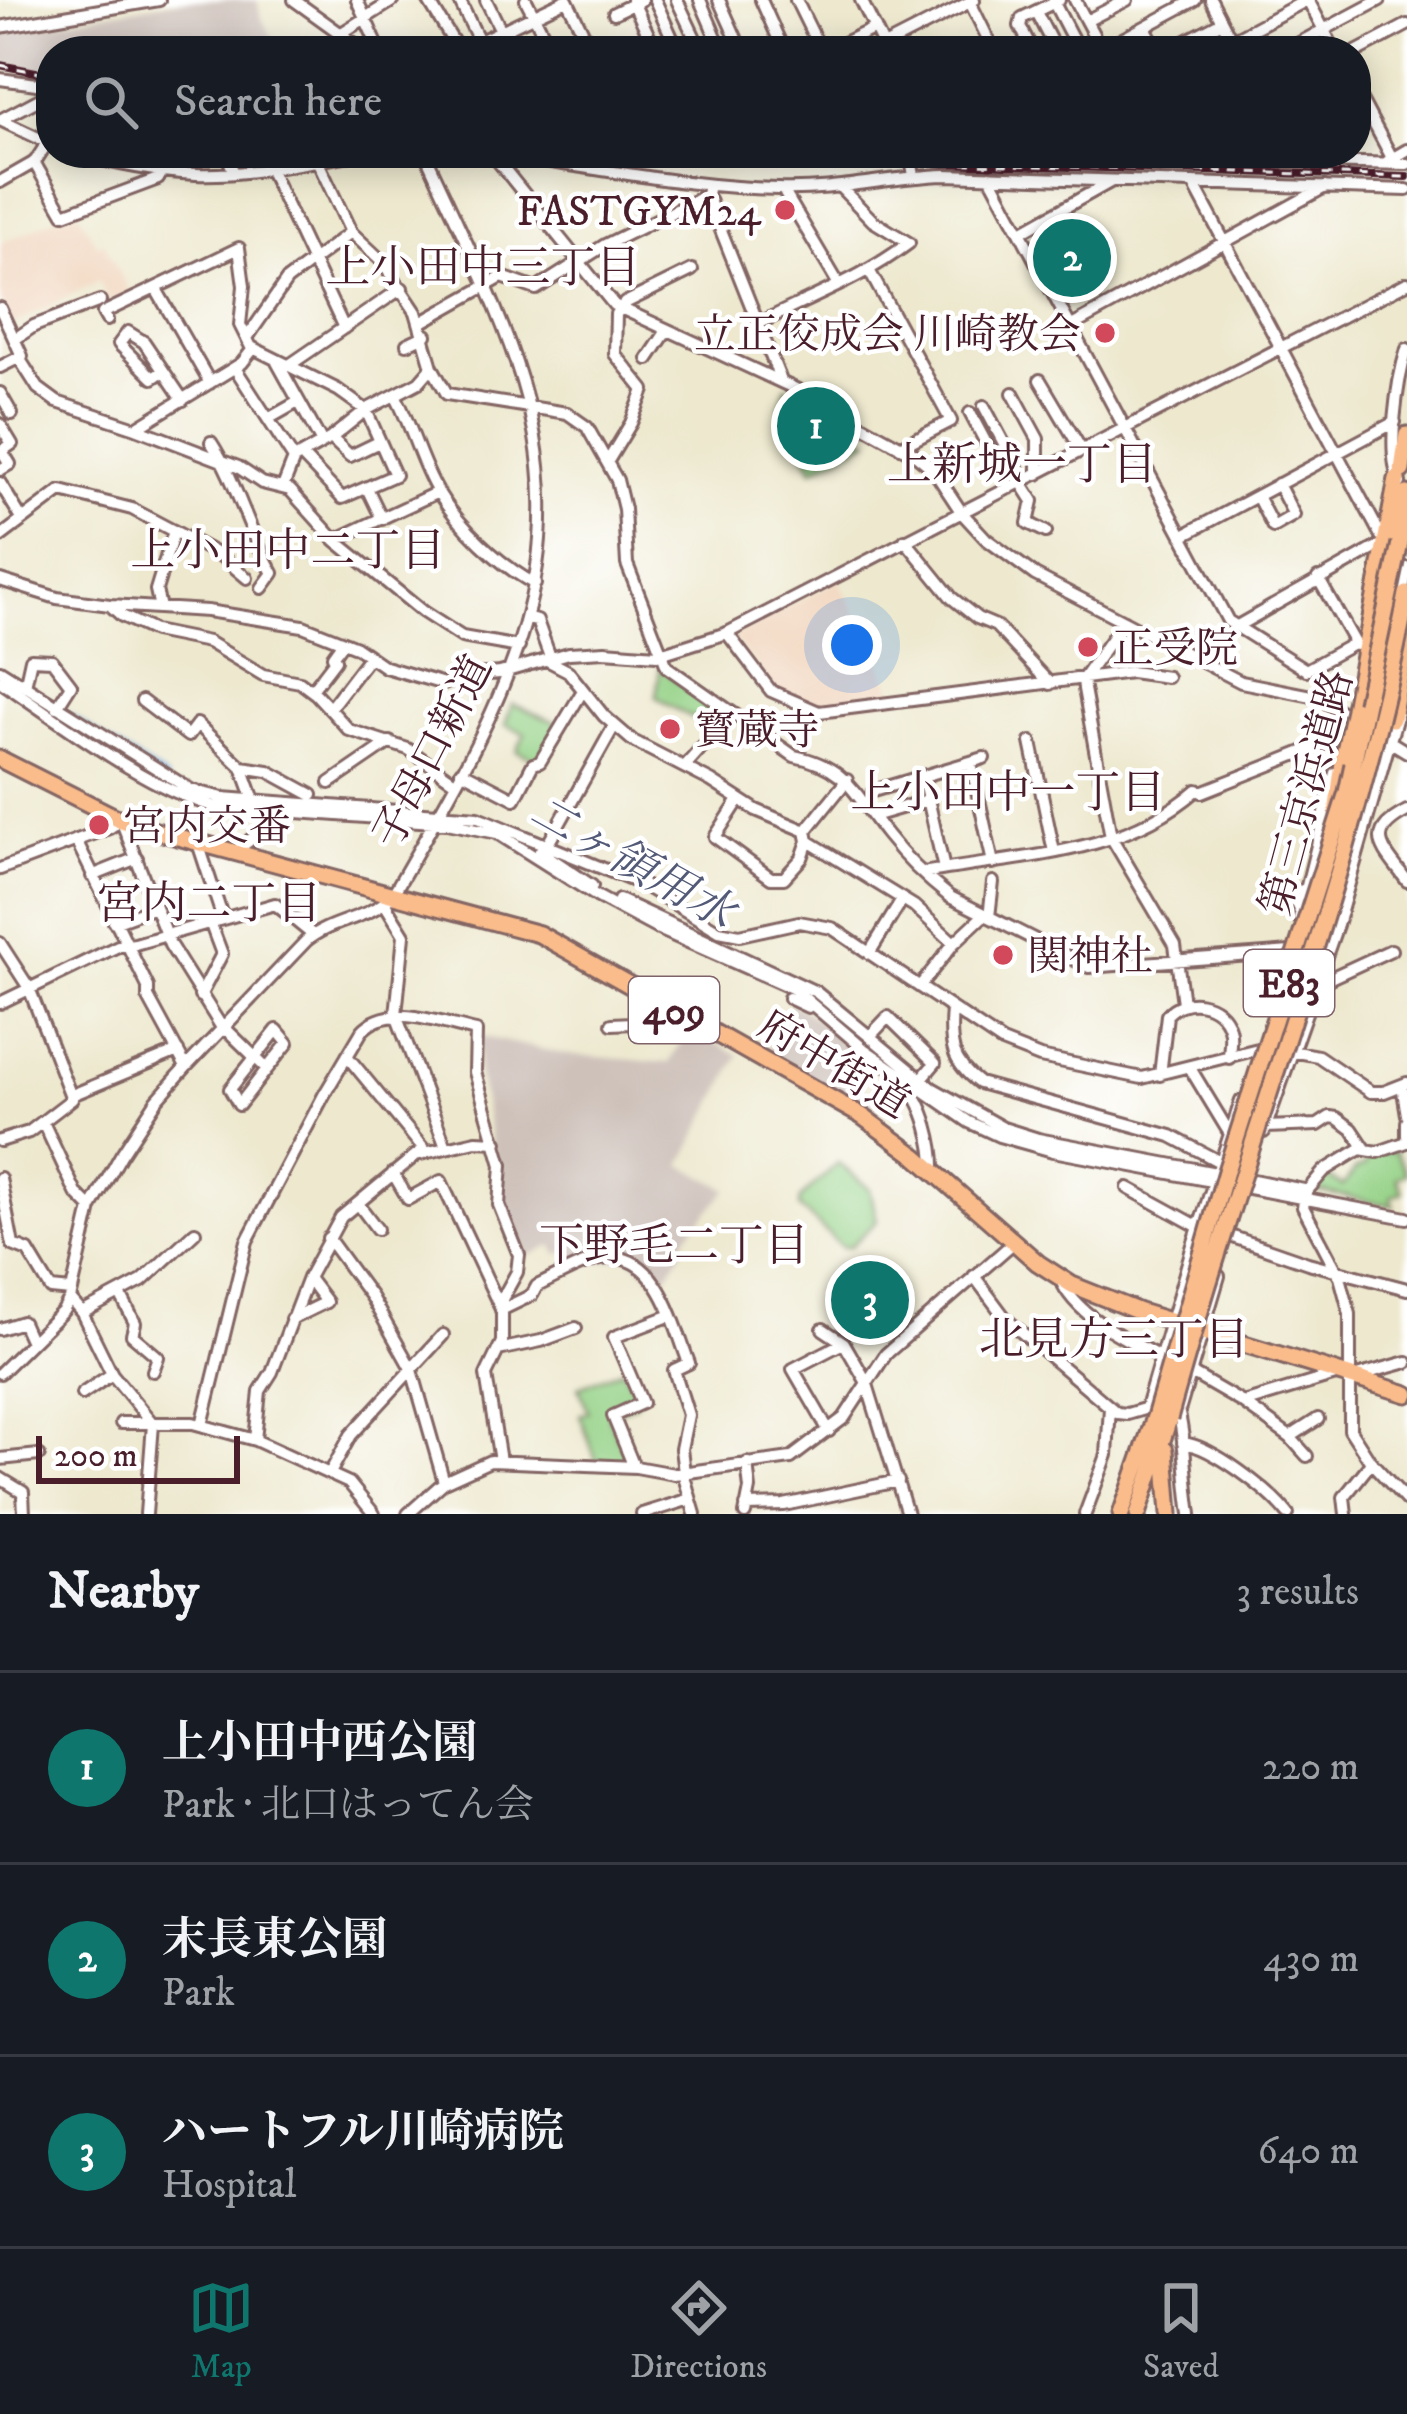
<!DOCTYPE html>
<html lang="en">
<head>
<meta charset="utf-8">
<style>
  :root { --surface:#171b24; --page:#242831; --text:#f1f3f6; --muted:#9ea1a6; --line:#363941; --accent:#0f766e }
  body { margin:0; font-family:"IM FELL DW Pica","Noto Serif JP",serif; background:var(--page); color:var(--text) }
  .scale { position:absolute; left:36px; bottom:30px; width:204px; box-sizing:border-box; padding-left:12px; border:6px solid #4a1f2b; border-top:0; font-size:33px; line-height:42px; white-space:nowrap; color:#4a1f2b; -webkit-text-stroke:9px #fff; paint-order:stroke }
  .you { position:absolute; left:852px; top:645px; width:42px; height:42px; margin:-30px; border:9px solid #fff; border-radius:50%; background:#1a73e8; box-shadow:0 0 0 18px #1a73e833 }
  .badge { display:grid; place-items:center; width:78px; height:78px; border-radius:50%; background:var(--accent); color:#fff; font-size:39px; font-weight:700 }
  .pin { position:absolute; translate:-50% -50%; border:6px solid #fff; box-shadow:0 3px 12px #0006 }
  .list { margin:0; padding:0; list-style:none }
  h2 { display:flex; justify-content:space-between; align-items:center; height:156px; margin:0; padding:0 48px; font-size:51px }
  h2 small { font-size:39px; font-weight:400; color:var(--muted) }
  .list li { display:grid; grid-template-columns:78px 1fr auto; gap:36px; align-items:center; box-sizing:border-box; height:192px; padding:0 48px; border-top:3px solid var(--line) }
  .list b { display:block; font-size:45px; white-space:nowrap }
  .list p { margin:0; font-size:39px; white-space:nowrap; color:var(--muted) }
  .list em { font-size:39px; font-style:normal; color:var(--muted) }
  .icon { flex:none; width:66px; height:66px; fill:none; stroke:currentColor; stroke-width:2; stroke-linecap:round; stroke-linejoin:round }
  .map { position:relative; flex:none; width:1407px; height:1514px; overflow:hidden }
  .search { position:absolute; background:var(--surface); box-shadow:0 6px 30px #0003; left:36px; right:36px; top:36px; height:132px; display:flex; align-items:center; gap:30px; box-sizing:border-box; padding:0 42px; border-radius:48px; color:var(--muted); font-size:45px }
  .sheet { height:732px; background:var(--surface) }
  nav { display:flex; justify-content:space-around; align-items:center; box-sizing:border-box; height:168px; border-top:3px solid var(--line); background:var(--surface); font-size:33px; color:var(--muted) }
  nav a { display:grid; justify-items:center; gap:6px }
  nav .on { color:var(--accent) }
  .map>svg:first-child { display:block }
  .built { fill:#f1d5bd }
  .industrial { fill:#cec1ba }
  .green { fill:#94d186; stroke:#6f7858; stroke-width:3 }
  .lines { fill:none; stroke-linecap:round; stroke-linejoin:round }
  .river { stroke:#5fa2d3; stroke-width:12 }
  .minor-casing { stroke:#836564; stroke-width:16 }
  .highway-casing { stroke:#836564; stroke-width:21 }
  .minor { stroke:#fff; stroke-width:10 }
  .highway { stroke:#fabc8b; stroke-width:15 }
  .rail-casing { stroke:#4a1f2b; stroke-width:8 }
  .rail { stroke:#fff; stroke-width:3; stroke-dasharray:9; stroke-linecap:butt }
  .highway-bridge-casing { stroke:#836564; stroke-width:21; stroke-linecap:butt }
  .highway-bridge { stroke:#fabc8b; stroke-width:15 }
  .poi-dot { fill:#d1495b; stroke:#fff; stroke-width:4.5 }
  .labels { text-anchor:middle; stroke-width:9; stroke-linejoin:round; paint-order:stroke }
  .shield { fill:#fff; stroke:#80626b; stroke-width:3 }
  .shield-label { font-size:39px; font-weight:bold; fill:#4a1f2b }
  .poi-label { font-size:42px; fill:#4a1f2b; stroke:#fff; text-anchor:start }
  .street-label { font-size:42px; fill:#4a1f2b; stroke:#fff }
  .neighbourhood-label { font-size:45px; fill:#4a1f2b; stroke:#fff }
  .water-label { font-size:45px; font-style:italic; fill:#535a77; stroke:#fff }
</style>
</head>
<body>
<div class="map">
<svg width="1407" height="1514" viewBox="0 0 1407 1514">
  <rect width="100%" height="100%" fill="#fff"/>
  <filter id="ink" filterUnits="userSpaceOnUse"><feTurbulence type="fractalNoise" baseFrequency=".00833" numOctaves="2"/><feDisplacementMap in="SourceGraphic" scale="24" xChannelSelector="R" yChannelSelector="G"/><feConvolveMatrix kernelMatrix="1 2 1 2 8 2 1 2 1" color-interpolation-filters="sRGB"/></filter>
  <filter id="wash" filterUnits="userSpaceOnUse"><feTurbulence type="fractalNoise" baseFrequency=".004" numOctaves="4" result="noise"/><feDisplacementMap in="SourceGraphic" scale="48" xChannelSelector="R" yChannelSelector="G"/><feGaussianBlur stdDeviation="2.7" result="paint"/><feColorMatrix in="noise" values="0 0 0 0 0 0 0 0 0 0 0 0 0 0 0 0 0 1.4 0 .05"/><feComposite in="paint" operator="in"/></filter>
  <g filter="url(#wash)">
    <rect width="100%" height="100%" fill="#ede8ce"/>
    <path class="built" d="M78,212L96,244L104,243L131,295L112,306L98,281L12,325L0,300V244L53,219Z
      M839,580L898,699L820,710L781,696L733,637Z"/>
    <path class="industrial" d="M182,0H257L261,18L281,51H51V72L0,63V32Z
      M791,1003L831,1029L863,1057L849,1071L881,1113L877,1116L765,1054Z
      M689,1029L739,1055L682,1165L728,1189L685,1238L684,1248L667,1276L658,1282L628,1257L569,1269V1250L558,1255L553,1245L526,1257L503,1207L478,1069L480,1036L564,1054L669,1063Z"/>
    <path class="green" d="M1067,213L1098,274L1059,293L1044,263L1064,252L1049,222Z
      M786,387L817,404L814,412L869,440L813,469L780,407Z
      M660,668L726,717L713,731C694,715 675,712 656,696Z
      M512,704L560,724L539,760L517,751L525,733L505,725Z
      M1395,1151L1406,1173L1397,1178L1403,1192L1391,1197L1394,1206L1312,1190L1326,1176L1343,1186L1355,1170L1366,1165L1365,1155Z
      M838,1163L870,1189L877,1221L849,1247H842L799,1207L800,1199Z
      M623,1369L637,1398L635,1404L608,1417L629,1462L597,1463L580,1415L588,1411L579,1387Z"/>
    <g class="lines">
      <path class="river" d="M34,697L163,781
        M507,831L544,858"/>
    </g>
  </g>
  <g filter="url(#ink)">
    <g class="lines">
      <g class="minor-casing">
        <path id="minor" d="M294,0L362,49H379
          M357,0L380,51
          M428,0L459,51L566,0
          M459,0L484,51
          M486,0L511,51
          M526,0L552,51
          M567,0L592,51
          M632,0L656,51
          M655,0L678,51
          M677,0L701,51
          M700,0L722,51
          M719,0L742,51
          M761,0L784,51
          M796,0L821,51
          M861,0L886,51
          M1075,0L1102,51
          M1211,0L1237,51
          M1308,0L1335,51
          M970,2L994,51
          M1054,3L1079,51
          M1036,12L1056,51
          M614,13L641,0
          M1086,21L1127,0
          M0,27L159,0
          M1145,27L1158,51
          M340,34L394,0
          M1232,40L1307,0
          M884,46L974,0
          M618,51L629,46
          M827,51L875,28
          M1033,51L1020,26L1022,18L1059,0
          M1100,51L1195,0
          M1167,51L1222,22
          M1284,51L1380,0
          M1356,52L1407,25
          M0,79L51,86
          M1356,90L1392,158
          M0,120L51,93
          M0,120L51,144
          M75,153C114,164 155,172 196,174C251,176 309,161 364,153
          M226,153L234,173
          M483,153C581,164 679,187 778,189C838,191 887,177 945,175L1407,190
          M910,153L914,176
          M1022,153H1163
          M1182,153L1184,159L1407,164
          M492,154L614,305L798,390L916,455L933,469L962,513L986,539L1035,575L1241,682L1317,697L1407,752
          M317,160L351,232L382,261L416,312L432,367L447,394L567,413L587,427L617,480L624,509L627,564L667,667L794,756C849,767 856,797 887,835C905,858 927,879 950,897L1089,967L1291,952
          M1388,161L1407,150
          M34,162L64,214L158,179L163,170
          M269,168L344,328
          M990,176L1228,621L1306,670L1355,643
          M0,182L35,162L47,143
          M1193,183L1381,536
          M708,189L707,195L781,381
          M783,190L838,283
          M1021,232L1112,181
          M870,272L951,421L900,447
          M156,289L210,383
          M0,308L22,356L0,367
          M107,320L103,313L239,248L244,286L240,325L251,347L338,390L366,410L395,475L342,498L302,456
          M422,322L502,277L536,289L605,245L707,195
          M760,323C814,295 860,280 909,243L873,221L842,189
          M1070,327L1325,187
          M247,338L287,280L351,232
          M15,339L34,326L100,301
          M407,344L426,335
          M19,358L38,388L57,402L136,428L238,467L262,483L290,490L335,540L423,612L462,637L519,647
          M648,359L666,332
          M277,362L322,443
          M288,366L402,288
          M235,368L294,459
          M163,371L153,378L119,344L128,332L144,342L183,400
          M1040,380L1082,451
          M0,393L12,414
          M1013,393L1038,439V474
          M395,395C412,426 420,462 438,492C458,525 500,566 535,584
          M984,406L1024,481
          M970,413L1010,488
          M268,419L298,402
          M0,424L12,444L2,451L10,464L0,470
          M136,428L242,363L253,349
          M331,438L350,456L379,442
          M211,442C237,482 248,531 273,573L262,588
          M608,461L631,423L644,390L615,354L616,314L625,303L692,270
          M1021,482L1033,501L1028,523L1046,532
          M0,483L22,519
          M1400,483C1386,453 1397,381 1407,349
          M283,487L294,459L331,438L366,410L419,382L432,367
          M367,488L382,519
          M1257,496L1273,527L1294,515L1278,484
          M1182,536L1395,422
          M0,537L61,491L132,509L221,556L247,578
          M335,540L438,492
          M905,540L952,598L977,618L996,626L1050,684
          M1318,578L1356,645
          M0,580L57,598L110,605L122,616L154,631L208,642L263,675L300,682L316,694L349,730L408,749L455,782
          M1401,600L1407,568
          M110,605L207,611L303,626L356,647L385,667L444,684L462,676L500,673L569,653L605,651L657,655L727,633L1407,283
          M160,608L156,590L174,531
          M527,619L537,621L550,657
          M1124,621L1083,679L1084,689L1111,837L1175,945L1183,1003
          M1239,625L1379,546
          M727,633L771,691L819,712L1131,672L1167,677
          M547,660L568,671L604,716L633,741L711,781L756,810L806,831L808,841L914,906L954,943L984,915
          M0,670L191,790L223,798L478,817L643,885L719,931L740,935L799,922L832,928L1002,1042L1040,1057L1142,1078L1258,1049
          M0,681C63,723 142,786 213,806L447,823L497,833L598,897L656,928L794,989L864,1049L969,1122L999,1136L1053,1151L1407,1218
          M25,686L31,659L52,660L71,685L57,707
          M312,690L335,660L333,656L343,642
          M142,701L188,736L197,724L242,767L268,771L312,795
          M330,708L369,657
          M1031,742L1054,852
          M971,763L993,863
          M685,766L731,715
          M242,767L254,800
          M461,771L515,799L533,764L540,762L582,692
          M923,777L944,869
          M330,783L390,742
          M873,791L984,758
          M739,800L715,837L771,878H784L802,858L808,841
          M1407,811C1363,834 1383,848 1407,881
          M873,816L928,800
          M806,831L847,780
          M76,840L148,987V997L186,1067
          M198,843L223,919
          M548,844L614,726
          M540,851L592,886
          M234,852L289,811
          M0,869L109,828L121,820L170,945L224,1031
          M923,873C1017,856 1122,856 1197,790L1202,792L1343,736
          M92,876L137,858
          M619,900L816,992L932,1088L1003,1128L1038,1139L1216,1173
          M385,904L404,935L396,1015L446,1147
          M1301,914L1294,899L1298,892L1307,888
          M989,917L993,882
          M1299,918L1335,773
          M114,922L155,907
          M0,943L29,988L72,1099L29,1132L0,1141
          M870,952L902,900
          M1317,979L1326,980L1391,950
          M920,986L954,943
          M200,996L222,954L210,922
          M789,998L808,1007
          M0,1003L118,946L135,944L275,904L313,935
          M952,1009C949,1043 951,1062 979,1083L1171,1136L1220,1162
          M612,1024L676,1021L681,1013
          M226,1029L267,1069L288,1043L277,1030L230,1089L239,1105L267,1069
          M870,1036L888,1017L935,1063L918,1083
          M1286,1050L1318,1056L1371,1092H1384L1407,1083
          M347,1056L426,1152
          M1190,1068L1230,1134
          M1160,1075L1167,1015C1183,995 1221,1000 1229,1028C1232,1037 1229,1049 1229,1058
          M1402,1085L1407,1115
          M906,1086C925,1102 935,1148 934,1172
          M72,1095L178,1051
          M43,1122L76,1193L91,1208
          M1407,1122V1136
          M1266,1127L1318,1125L1330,1117L1337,1118L1352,1129L1366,1150
          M1264,1132L1337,925L1397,716
          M1407,1142L1378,1152L1360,1149L1324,1171L1306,1192L1303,1207L1340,1277L1350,1314V1430L1370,1461L1407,1501
          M393,1173L408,1199L441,1181L500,1307
          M0,1178L13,1245L28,1251L51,1289L71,1291
          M1248,1179L1304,1190
          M1128,1188L1199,1227
          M359,1205L377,1229
          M1230,1236L1308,1263L1407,1289
          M328,1238L371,1297L412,1370L444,1482
          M974,1276L1006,1319L1117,1413L1127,1414L1151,1407
          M1060,1278C1075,1317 1130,1341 1164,1359
          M120,1294L135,1323L132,1335L158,1357L153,1371
          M70,1299L82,1313L112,1374L153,1424L146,1514
          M501,1310L532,1295L537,1286C559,1276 584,1260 608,1258C658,1252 675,1327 689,1363L674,1370L688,1415L681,1449L685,1480L695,1514
          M82,1313L142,1281L195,1232
          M291,1319L326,1302L308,1278
          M0,1329L22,1322L31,1342
          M823,1329L844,1343L866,1381L907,1514
          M498,1350L541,1341L576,1328
          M1186,1370L1243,1403L1339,1374
          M0,1373L63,1311L70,1299L91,1208L121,1155L157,1100L186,1067L306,941C332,919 368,920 392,896C493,719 588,576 516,363C492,291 456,222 425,153
          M1353,1377L1407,1362
          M82,1394L112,1374
          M1176,1401C1186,1438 1185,1476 1191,1514
          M1243,1403L1290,1437L1307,1456
          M1146,1408L1193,1245L1241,1101
          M1180,1408L1219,1276
          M121,1423H193L255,1440L349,1483L374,1514
          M202,1425L247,1241L324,1095L362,1031C389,1001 442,1024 476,1031L475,1072L502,1165L499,1205L519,1255L517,1272L502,1299V1342L486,1375L500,1461
          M829,1431L793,1369L843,1343
          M1290,1437L1318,1419
          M255,1440L260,1391L272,1372L308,1278L341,1217L416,1155L476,1141L497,1142
          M1183,1443C1212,1446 1270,1491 1288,1514
          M0,1459L39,1455
          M634,1467L613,1416L642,1403L614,1337L669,1316
          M330,1473L351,1435L443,1335
          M0,1478L23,1492L24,1514
          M746,1506L784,1505L898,1481
          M408,1514L444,1482L490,1461L636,1467L674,1474L791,1458L844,1418L886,1354L1013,1243
          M642,1514L690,1499
          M745,1514L750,1489L747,1463
          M1085,1514L1107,1455L1110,1407
          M1346,1514L1344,1497L1371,1463"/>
      </g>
      <g class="highway-casing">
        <path id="highway" d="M1402,470L1407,435
          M1400,543L1407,494
          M1354,709L1397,479
          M1392,719L1407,637
          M0,759L121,820L148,829L539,934L862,1116L916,1156L1038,1263L1072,1285L1140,1312L1407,1394
          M1336,814L1344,755
          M1165,1450L1170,1514
          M1121,1514L1155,1417
          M1138,1514L1169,1419"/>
      </g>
      <use href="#minor" class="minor"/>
      <use href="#highway" class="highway"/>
      <g class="rail-casing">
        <path id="rail" d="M0,65L51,75
          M603,153L1407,177"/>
      </g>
      <use href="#rail" class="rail"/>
      <g class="highway-bridge-casing">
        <path id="highway-bridge" d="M1344,755L1354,709
          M1155,1417L1226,1171L1347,792L1400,543
          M1169,1419C1244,1143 1354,877 1407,594"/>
      </g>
      <use href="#highway-bridge" class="highway-bridge"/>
    </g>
  </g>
  <g class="poi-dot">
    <circle cx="785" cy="210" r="12"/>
    <circle cx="1105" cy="333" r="12"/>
    <circle cx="1088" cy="647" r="12"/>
    <circle cx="670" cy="729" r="12"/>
    <circle cx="99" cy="825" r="12"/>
    <circle cx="1003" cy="955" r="12"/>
  </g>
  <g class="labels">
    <g class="shield">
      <rect x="1244" y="950" width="90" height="66" rx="9"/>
      <rect x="629" y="977" width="90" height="66" rx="9"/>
    </g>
    <g class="shield-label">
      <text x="1289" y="997">E83</text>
      <text x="674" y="1024">409</text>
    </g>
    <g class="poi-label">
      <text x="761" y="225" text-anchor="end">FASTGYM24</text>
      <text x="1081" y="348" text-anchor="end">立正佼成会 川崎教会</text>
      <text x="1112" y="662">正受院</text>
      <text x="694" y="744">寳蔵寺</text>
      <text x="123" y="840">宮内交番</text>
      <text x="1027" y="970">関神社</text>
    </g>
    <g class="street-label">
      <text transform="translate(431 751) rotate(-63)" y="15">子母口新道</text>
      <text transform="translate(1305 792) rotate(-75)" y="15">第三京浜道路</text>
      <text transform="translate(835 1063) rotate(31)" y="15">府中街道</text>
    </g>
    <g class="neighbourhood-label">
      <text x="483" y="282">上小田中三丁目</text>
      <text x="1022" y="479">上新城一丁目</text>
      <text x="288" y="565">上小田中二丁目</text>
      <text x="1008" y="807">上小田中一丁目</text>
      <text x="209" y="918">宮内二丁目</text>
      <text x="674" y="1260">下野毛二丁目</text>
      <text x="1114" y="1354">北見方三丁目</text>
    </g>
    <g class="water-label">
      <text transform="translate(633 861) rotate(29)" y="16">二ヶ領用水</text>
    </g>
  </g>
</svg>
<div class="scale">200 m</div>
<div class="you"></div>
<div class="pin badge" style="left:816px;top:426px">1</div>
<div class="pin badge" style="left:1072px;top:258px">2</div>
<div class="pin badge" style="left:870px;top:1300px">3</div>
<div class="search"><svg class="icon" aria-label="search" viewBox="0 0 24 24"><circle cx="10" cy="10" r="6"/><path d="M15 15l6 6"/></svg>Search here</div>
</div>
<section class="sheet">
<h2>Nearby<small>3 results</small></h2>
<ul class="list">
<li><span class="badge">1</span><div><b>上小田中西公園</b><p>Park · 北口はってん会</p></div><em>220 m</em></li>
<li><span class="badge">2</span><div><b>末長東公園</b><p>Park</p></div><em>430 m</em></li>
<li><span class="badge">3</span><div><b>ハートフル川崎病院</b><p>Hospital</p></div><em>640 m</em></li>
</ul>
</section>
<nav>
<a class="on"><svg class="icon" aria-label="map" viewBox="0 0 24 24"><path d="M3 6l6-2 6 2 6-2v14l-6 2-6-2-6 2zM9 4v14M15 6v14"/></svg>Map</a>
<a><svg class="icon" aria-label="directions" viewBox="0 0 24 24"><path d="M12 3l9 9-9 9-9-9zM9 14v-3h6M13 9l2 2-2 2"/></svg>Directions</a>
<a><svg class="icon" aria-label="saved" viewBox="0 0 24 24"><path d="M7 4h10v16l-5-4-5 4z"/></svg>Saved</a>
</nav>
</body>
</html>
